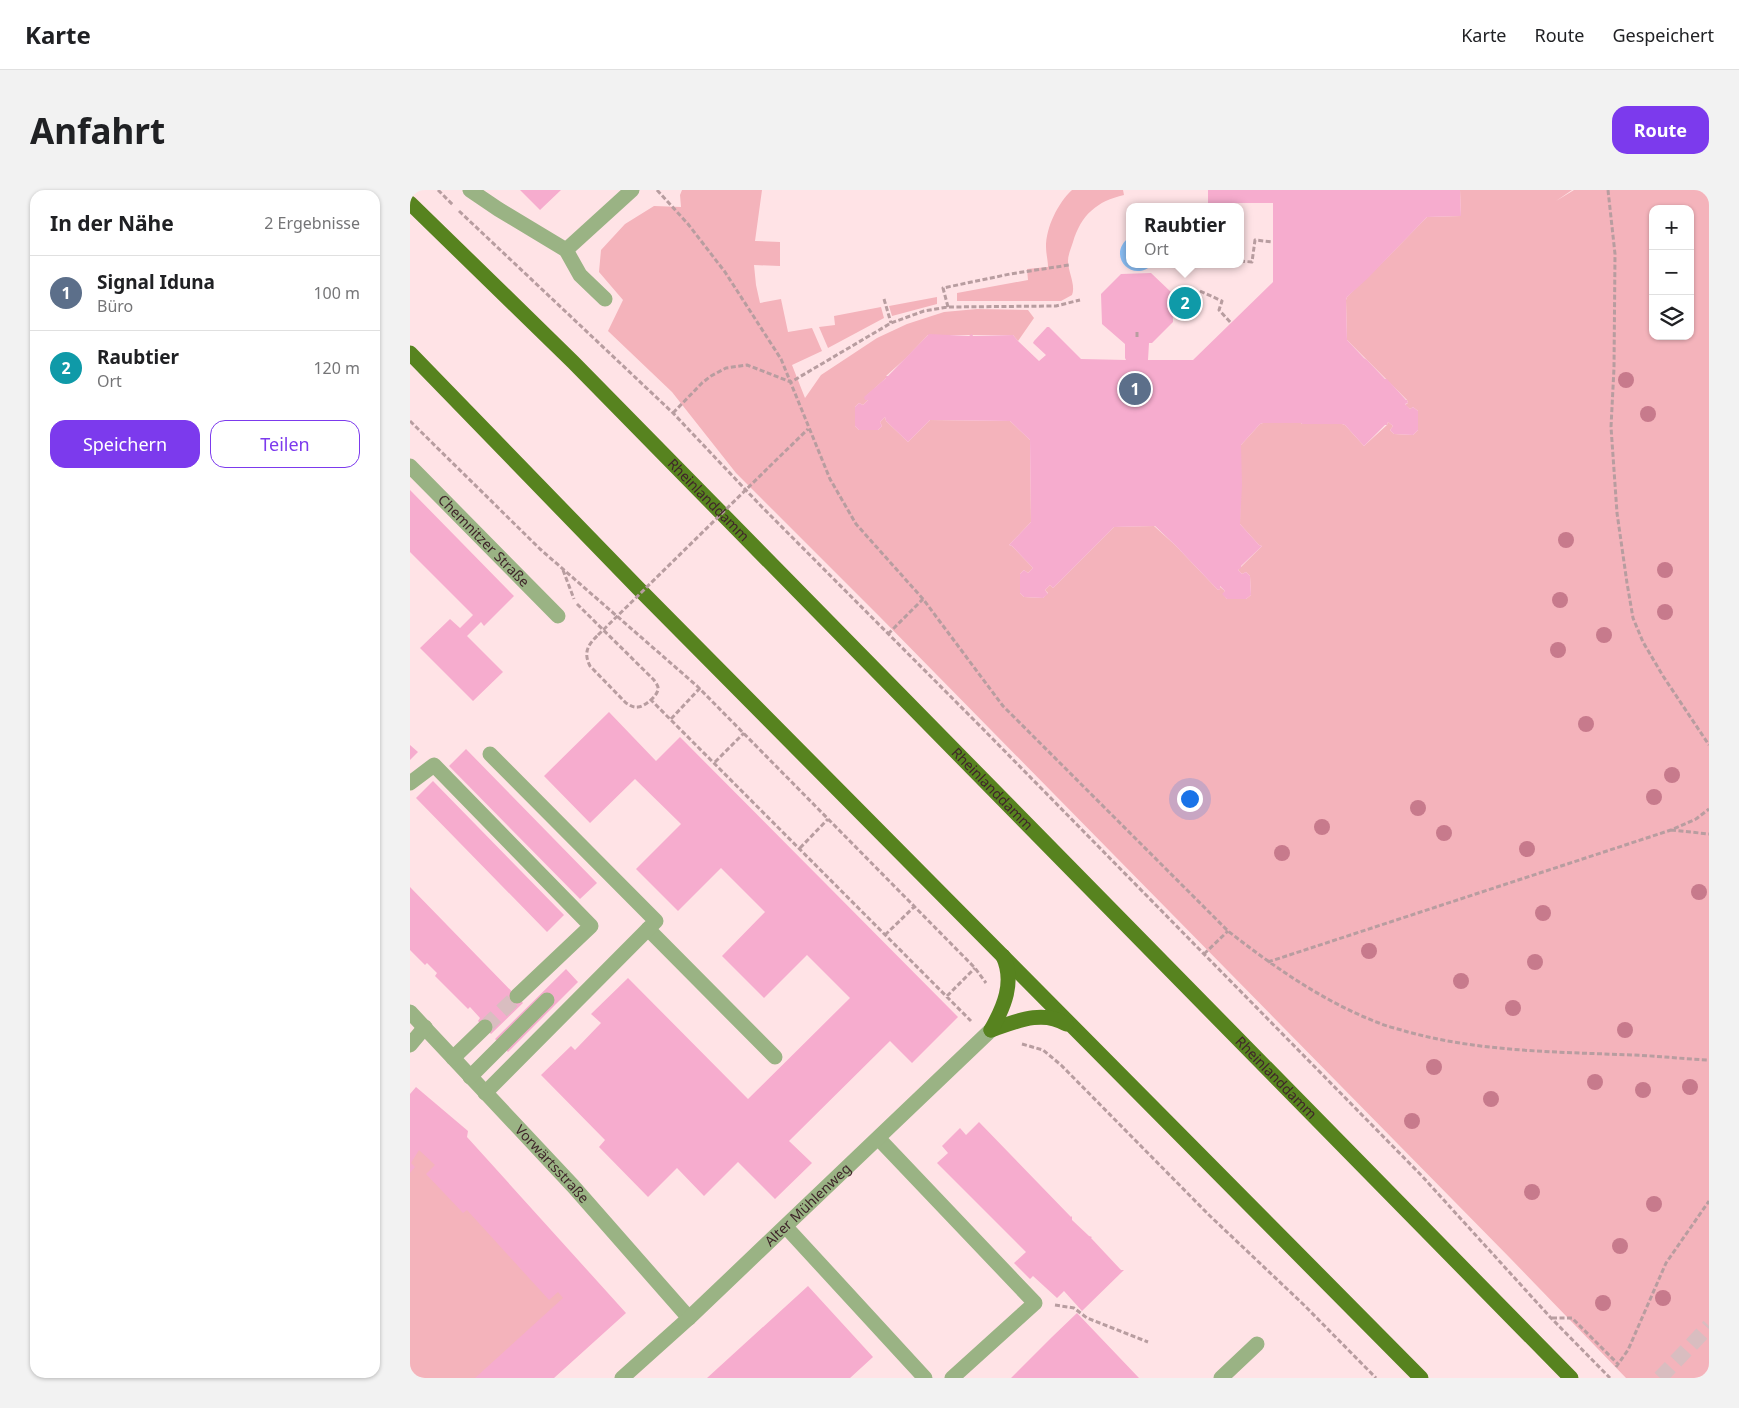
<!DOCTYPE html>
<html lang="de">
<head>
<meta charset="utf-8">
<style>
  :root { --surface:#fff; --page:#f2f2f2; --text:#202124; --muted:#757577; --line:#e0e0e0; --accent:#7c3aed }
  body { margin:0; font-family:"Noto Sans",sans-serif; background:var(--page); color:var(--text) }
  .controls { position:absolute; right:15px; top:15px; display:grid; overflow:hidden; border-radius:10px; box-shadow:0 1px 4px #0004 }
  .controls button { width:45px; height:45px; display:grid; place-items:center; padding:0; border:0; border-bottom:1px solid var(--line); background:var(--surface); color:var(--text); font:25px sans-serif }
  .you { position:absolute; left:779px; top:608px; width:18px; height:18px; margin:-12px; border:4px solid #fff; border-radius:50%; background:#1a73e8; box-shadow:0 0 0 8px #1a73e833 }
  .badge { display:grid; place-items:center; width:32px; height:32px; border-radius:50%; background:var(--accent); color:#fff; font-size:16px; font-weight:700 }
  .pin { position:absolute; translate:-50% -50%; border:2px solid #fff; box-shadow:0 1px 5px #0006 }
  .popup { position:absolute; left:716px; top:13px; width:118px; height:65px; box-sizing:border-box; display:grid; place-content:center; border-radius:10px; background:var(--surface); filter:drop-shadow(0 1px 4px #0005); font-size:16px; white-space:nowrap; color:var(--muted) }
  .popup b { font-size:19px; color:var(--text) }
  .popup::after { content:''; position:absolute; left:50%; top:100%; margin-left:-10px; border:10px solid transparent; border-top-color:var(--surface) }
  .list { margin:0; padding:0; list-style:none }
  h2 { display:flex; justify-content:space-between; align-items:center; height:65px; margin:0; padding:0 20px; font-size:21px }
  h2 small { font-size:16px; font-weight:400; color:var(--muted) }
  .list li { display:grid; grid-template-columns:32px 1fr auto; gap:15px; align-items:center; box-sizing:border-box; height:75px; padding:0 20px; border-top:1px solid var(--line) }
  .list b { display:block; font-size:19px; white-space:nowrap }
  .list p { margin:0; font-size:16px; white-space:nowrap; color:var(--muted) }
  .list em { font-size:16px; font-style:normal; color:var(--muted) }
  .actions { display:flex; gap:10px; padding:15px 20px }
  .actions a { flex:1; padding:11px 0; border:1px solid var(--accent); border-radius:15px; text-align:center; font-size:18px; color:var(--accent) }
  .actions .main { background:var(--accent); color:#fff }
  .icon { flex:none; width:28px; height:28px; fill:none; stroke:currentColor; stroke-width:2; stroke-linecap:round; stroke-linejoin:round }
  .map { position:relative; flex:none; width:1299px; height:1188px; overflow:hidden; border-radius:15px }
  header { display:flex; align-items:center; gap:30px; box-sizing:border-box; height:70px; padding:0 25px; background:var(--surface); border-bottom:1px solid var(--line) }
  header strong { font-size:24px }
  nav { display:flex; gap:28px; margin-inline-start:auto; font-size:18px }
  .intro { display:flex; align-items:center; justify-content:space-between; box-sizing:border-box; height:120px; padding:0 30px }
  h1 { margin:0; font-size:35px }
  .button { padding:12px 22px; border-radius:15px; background:var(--accent); color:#fff; font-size:18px; font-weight:700 }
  main { display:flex; gap:30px; padding:0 30px }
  aside { flex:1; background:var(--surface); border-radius:15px; box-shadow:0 1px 4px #0004 }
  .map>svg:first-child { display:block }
  .green { fill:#f4b3bb; fill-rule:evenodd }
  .water { fill:#8cc0f7 }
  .building { fill:#f6acce }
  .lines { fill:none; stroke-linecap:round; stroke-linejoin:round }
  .minor-tunnel { stroke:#d9bdc0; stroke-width:15; stroke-dasharray:15 8; stroke-linecap:butt }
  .major-tunnel { stroke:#d9bdc0; stroke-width:15; stroke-dasharray:15 8; stroke-linecap:butt }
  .path { stroke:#b89da0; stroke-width:3; stroke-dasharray:5 2.5; stroke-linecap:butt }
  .minor { stroke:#9ab384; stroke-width:15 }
  .major { stroke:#57831f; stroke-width:15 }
  .path-bridge { stroke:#b89da0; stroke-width:3; stroke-dasharray:5 2.5; stroke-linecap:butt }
  .tree { fill:#c77a8c }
  .labels { text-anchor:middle; stroke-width:4; stroke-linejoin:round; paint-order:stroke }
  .street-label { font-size:14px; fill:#3f262a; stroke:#fff }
</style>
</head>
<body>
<header>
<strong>Karte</strong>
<nav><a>Karte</a><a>Route</a><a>Gespeichert</a></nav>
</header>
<div class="intro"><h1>Anfahrt</h1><a class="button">Route</a></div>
<main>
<aside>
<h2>In der Nähe<small>2 Ergebnisse</small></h2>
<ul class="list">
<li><span class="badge" style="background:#5c6f8a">1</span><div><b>Signal Iduna</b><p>Büro</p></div><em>100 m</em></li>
<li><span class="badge" style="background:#0f9aa8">2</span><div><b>Raubtier</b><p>Ort</p></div><em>120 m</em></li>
</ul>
<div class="actions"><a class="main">Speichern</a><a>Teilen</a></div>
</aside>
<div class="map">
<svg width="1299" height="1188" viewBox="0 0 1299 1188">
  <rect width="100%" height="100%" fill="#ffe3e6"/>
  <path class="green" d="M272,0H352L345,51L370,52V76L344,75L346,95L350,113L371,109L378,142L402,138L412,161L382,175L395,208L411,185L467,148L497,134L534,122L567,119L618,120L624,128L608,151L603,145H518L496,168L476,186V188L455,207V210H458L453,215L449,213L445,217V236L449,240H468L472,236L470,232L475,227L476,231L498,252L520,230L600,231L620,250L621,332L599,355L602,356L623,378L618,383L614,380L610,384V403L614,407L633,408L638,403L635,400L640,395L643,398L704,337L744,336L765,355L808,400L810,399V397L815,401L813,404L817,409H836L841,405L840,386L836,382L832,384L828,380L852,356L849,355L830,334L831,255L850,234L853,233H891L892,234H932L935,235L954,256L977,235L978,232L983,236L980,240L984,244L1003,245L1008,240V221L1003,217L1000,219L995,215L998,213L997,210L937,150L936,110L937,107L977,68L1017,27L1051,26L1050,0H1162L1146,11L1164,0H1299V1188H1216L1100,1068L470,427L326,283L262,202L198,141L213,110L189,82L191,60L215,34L244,16L271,17L270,5ZM1243,19H1280V146H1243Z
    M662,0H713L714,5C687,11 671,25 663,52C661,58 658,65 658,71C658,82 666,95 662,105L651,111H547V103L618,90L617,79L638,77C638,70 636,64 636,57C636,37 648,13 662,0Z
    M527,107V114L482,126L479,116Z
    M471,117L474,128L418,158L409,137L425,135L424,126Z
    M0,948L188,1115L110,1188H0Z"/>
  <path class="water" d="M720,47V74H743C722,95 695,64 720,47Z"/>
  <path class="building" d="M110,0H151L130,20Z
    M798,0H1050L1051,26L1017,27L957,89L937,107L936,110L937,150L954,168L957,170L975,189H977L996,210H997L998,213L995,214L1000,219L1003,217L1008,221V240L1003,245L984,244L980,240L983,236L978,232L977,235H975L954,256L935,235L932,234H892L891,233H853L850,234L831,255L832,295L830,334L849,355L852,356L831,376V378L828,380L832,384L836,382L840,386L841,405L836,409H817L812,404L815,401L810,396V399L808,400L765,355L745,336L704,337L643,398L640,395L635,400L638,404L633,408L614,407L610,403V384L614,380L618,383L623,378L602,356L599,355L621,332L620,250L600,231L520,230L498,252L476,231L475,227L470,232L472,236L468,240H449L445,236V217L449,213L453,215L458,210H455L454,207L476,188V186H478L519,144L559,146L562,144L563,146L603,145L608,151L629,171L636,165L623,153L624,151L637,137H639L671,169L716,170L715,168V154L692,134L691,104L711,84L741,83L762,103L763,132L742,153H739L738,170H783L863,92V13H798Z
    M0,300L104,406L74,436L71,432L57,446L93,482L63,511L10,458L40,429L50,438L63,425L0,362Z
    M199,522L246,571L270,547L548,827L502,873L480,851L379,951L402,973L365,1009L328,972L294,1006L267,978L238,1007L189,957L195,950L131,885L161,856L165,860L191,833L181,824L218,788L338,909L440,808L397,765L354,808L312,766L355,722L311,678L268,721L226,679L271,634L225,589L180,633L134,586Z
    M0,555L8,562L0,570Z
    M56,559L187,693L170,709L39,576Z
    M23,591L154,725L137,742L6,608Z
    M0,697L113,813L81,844L68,831L70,828L60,817L58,819L25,786L27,783L17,773L15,775L0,760Z
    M156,779L168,792L98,862L85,849Z
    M6,897L58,941L57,947L216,1123L144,1188H65L153,1108L148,1102L139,1110L57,1020L53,1023L16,984L25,975L9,960L1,973L5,977L0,983V904Z
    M569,932L661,1027L662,1026V1030L679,1046L682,1047L681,1048L711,1080H714L672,1121L654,1101L647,1108L623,1086L620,1089L604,1073L616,1062L527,973L538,963L532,956L550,938L556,945Z
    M398,1096L463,1167L440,1188H297Z
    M667,1123L729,1188H601L642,1147Z"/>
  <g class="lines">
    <path class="minor-tunnel" d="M75,837L107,806"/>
    <path class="major-tunnel" d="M1250,1188L1299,1136"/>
    <path class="path" d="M28,0L43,15
      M247,0L278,34L315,82L371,169L420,289L446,334L513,409L593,516L818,741C864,777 914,812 969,833C978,837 989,839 998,842C1072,862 1148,862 1223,865C1249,866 1274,869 1299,870
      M1198,0L1205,64L1204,178L1201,237L1207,323L1217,393L1223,428L1233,452L1253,486L1299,555
      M49,21L263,223L351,316L572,538L1011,985L1141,1128L1200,1188
      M830,71L842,72L845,50L863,52
      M790,101L812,111L809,120L821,133
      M474,109L481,133
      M538,117L533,98L600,84L659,75
      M727,142V149
      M263,223L292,193L301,186L316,178L337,175L381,192L481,133L514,121L538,117L646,116L670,110
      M0,231L130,359L287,496L565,778L576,793
      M359,277L398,239
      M153,380L164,409
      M167,414L244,490C245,492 248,495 248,498C249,505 234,517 228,517C223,518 220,515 216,513L180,476C173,462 178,455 188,445
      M478,444L513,409
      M240,509L561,831
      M261,529L290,498
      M305,572L334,543
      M1261,640L1299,644
      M390,658L418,629
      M475,745L505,716
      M794,764L818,741
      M858,772L1261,640L1286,629L1299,619
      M537,806L565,778
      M612,854L633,860L651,875L799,1025L894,1115L966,1188
      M645,1115L664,1118L677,1128L738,1152
      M1142,1128H1162L1208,1174
      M1206,1177L1218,1160L1256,1073L1299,1011"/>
    <g class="minor">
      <path d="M60,0L88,19L156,60L170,85L195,109"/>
      <path d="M156,60L222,0"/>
      <path id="s1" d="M0,276L148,426"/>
      <path d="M0,593L24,575L181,736L107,806"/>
      <path d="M238,739L365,867"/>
      <path id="s2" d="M0,822L163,996L279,1128"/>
      <path d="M0,855L15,837"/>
      <path d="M43,868L75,837"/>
      <path d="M60,887L137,810"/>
      <path d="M75,903L246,731L80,564"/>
      <path d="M469,949L625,1113L542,1188"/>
      <path d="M376,1037L515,1188"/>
      <path id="s3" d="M212,1188L279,1128L581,840"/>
      <path d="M811,1188L847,1154"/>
    </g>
    <g class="major">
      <path id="s4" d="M0,13L163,172L1161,1188"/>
      <path d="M0,163L228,398L1011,1188"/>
      <path d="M581,840C605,832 632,819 656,834"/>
      <path d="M581,840C594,817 605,792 593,766"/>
    </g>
    <path class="path-bridge" d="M188,445L359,277"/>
  </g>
  <g class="tree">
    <circle cx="1216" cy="190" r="8"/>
    <circle cx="1238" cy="224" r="8"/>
    <circle cx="1156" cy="350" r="8"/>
    <circle cx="1255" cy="380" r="8"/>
    <circle cx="1150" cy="410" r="8"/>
    <circle cx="1255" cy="422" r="8"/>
    <circle cx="1194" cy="445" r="8"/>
    <circle cx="1148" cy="460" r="8"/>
    <circle cx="1176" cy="534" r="8"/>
    <circle cx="1262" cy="585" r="8"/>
    <circle cx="1244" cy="607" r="8"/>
    <circle cx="1008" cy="618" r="8"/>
    <circle cx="912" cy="637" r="8"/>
    <circle cx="1034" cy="643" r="8"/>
    <circle cx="1117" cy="659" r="8"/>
    <circle cx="872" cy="663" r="8"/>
    <circle cx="1289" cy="702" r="8"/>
    <circle cx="1133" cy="723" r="8"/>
    <circle cx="959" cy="761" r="8"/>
    <circle cx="1125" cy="772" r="8"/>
    <circle cx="1051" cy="791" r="8"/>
    <circle cx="1103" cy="818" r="8"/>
    <circle cx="1215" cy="840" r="8"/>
    <circle cx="1024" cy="877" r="8"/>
    <circle cx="1185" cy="892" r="8"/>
    <circle cx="1280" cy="897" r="8"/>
    <circle cx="1233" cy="900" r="8"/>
    <circle cx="1081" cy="909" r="8"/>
    <circle cx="1002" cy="931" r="8"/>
    <circle cx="1122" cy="1002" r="8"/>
    <circle cx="1244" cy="1014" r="8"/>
    <circle cx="1210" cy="1056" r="8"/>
    <circle cx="1253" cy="1108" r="8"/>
    <circle cx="1193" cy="1113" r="8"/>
  </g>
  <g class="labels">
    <g class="street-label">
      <text dy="5" stroke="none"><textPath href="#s4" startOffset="421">Rheinlanddamm</textPath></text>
      <text dy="5" stroke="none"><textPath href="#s1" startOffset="105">Chemnitzer Straße</textPath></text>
      <text dy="5" stroke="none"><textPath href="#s4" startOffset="826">Rheinlanddamm</textPath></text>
      <text dy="5" stroke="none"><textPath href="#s4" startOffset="1231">Rheinlanddamm</textPath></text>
      <text dy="5" stroke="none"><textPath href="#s2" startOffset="208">Vorwärtsstraße</textPath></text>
      <text dy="5" stroke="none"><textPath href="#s3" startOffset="254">Alter Mühlenweg</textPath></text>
    </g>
  </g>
</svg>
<div class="controls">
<button>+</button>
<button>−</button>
<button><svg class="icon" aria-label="layers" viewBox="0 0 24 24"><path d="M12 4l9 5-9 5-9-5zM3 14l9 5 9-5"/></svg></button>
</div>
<div class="you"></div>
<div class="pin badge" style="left:725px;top:199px;background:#5c6f8a">1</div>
<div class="pin badge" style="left:775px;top:113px;background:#0f9aa8">2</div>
<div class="popup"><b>Raubtier</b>Ort</div>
</div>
</main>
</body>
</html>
